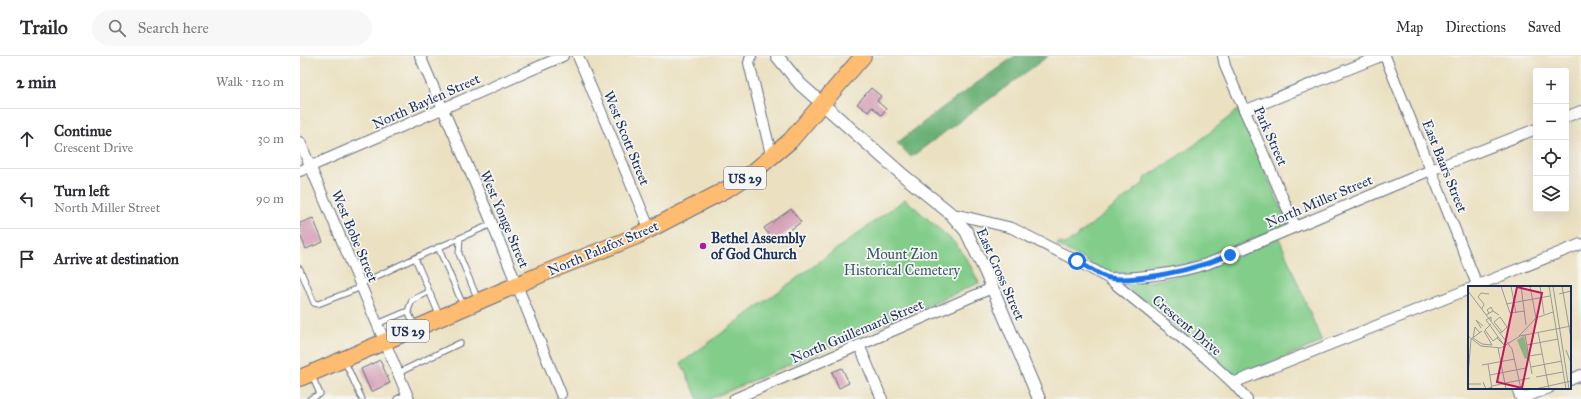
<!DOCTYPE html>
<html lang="en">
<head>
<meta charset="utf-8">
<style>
  :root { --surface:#fff; --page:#f7f7f7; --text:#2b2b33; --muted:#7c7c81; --line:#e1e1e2 }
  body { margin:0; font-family:"IM FELL Great Primer",serif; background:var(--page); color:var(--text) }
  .controls { position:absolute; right:12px; top:12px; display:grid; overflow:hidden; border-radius:4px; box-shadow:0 4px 16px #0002 }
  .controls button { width:36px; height:36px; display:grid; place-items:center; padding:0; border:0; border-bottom:1px solid var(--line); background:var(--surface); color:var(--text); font:20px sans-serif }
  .stop { position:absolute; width:12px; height:12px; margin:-9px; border:3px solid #1a73e8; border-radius:50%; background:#fff }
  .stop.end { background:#1a73e8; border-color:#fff; box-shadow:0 1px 4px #0008 }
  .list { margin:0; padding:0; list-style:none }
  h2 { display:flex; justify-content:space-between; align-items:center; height:52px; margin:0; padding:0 16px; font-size:17px }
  h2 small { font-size:13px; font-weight:400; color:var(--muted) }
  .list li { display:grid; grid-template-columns:26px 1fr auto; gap:12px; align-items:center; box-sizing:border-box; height:60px; padding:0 16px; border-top:1px solid var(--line) }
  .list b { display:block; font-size:15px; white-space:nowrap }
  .list p { margin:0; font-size:13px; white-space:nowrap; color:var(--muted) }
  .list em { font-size:13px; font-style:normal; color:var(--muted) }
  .icon { flex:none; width:22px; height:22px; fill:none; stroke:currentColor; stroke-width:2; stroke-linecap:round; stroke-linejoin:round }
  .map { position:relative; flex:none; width:1281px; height:343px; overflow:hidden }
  header { display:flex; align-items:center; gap:24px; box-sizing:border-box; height:56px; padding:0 20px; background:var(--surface); border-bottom:1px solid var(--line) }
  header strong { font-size:19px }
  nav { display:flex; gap:22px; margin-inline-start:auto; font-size:14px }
  .search { width:280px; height:36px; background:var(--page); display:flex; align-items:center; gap:10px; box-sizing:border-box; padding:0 14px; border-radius:22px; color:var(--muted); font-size:15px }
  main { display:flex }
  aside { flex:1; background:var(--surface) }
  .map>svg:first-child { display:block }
  .green { fill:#83cd8a; stroke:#4f7e74 }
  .forest { fill:#6ab076; stroke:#42706a }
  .building { fill:#d298b0 }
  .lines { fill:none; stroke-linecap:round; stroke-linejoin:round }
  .service-casing { stroke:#646d81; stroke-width:7 }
  .minor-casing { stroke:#646d81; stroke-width:12 }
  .tertiary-casing { stroke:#646d81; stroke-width:14 }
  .primary-casing { stroke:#646d81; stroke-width:18 }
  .service { stroke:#fff; stroke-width:5 }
  .minor { stroke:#fff; stroke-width:10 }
  .tertiary { stroke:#fff; stroke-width:12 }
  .primary { stroke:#febc70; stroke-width:16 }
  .route { stroke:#1a73e8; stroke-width:5 }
  .poi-dot { fill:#b5179e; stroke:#f6f6f2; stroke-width:1.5 }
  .labels { text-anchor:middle; stroke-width:3.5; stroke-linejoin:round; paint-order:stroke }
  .shield { fill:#f6f6f2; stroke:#5d6b8a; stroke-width:1 }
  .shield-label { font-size:13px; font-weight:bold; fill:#1b2f5e }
  .street-label { font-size:14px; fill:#1b2f5e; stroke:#f6f6f2 }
  .poi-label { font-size:14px; font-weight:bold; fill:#1b2f5e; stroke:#f6f6f2; text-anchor:start }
  .park-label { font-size:14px; fill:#355669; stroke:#f6f6f2 }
  .inset-road { fill:none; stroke:#989a99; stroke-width:1 }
  .view { fill:#c2185b; fill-opacity:0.15; stroke:#c2185b; stroke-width:2 }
  .inset-edge { fill:none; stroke:#1b2f5e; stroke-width:2 }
</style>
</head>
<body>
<header>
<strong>Trailo</strong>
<div class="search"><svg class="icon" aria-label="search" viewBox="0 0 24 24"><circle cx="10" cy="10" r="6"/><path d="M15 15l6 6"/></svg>Search here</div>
<nav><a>Map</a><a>Directions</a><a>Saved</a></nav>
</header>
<main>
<aside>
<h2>2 min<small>Walk · 120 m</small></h2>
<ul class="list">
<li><svg class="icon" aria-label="ahead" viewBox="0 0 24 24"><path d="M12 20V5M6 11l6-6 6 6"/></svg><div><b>Continue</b><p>Crescent Drive</p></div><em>30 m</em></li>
<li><svg class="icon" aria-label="left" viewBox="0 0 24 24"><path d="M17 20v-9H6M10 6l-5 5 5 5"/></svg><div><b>Turn left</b><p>North Miller Street</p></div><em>90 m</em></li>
<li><svg class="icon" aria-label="arrive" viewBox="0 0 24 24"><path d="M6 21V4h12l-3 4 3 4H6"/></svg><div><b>Arrive at destination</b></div></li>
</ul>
</aside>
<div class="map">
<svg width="1281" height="343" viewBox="0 0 1281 343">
  <rect width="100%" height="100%" fill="#f6f6f2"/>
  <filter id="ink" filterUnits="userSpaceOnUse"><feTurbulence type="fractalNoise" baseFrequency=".025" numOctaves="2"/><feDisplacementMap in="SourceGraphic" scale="8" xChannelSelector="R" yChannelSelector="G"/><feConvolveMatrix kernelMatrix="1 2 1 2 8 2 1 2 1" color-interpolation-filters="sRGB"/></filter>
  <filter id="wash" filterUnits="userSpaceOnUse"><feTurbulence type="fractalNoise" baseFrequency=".012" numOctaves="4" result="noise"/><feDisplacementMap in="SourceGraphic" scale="16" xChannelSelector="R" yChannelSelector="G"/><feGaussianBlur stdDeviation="0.9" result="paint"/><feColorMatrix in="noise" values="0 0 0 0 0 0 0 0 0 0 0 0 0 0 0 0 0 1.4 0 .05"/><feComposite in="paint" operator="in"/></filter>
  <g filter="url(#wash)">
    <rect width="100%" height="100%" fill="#ebe1c1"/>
    <path class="green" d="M938,54L988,168L905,204L882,211L855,216L810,218L757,189L759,186L763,188L768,187L844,127L845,122L893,90Z
      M605,143L655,187L669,207L679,227L410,343H398L381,307Z
      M979,182L1022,286L935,321L910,299L822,227C879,227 928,205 979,182Z"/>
    <path class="forest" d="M715,0H748L611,101L597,87L642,52Z"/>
    <g id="blocks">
      <path class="building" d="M571,32L581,40L577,45L586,53L581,59L572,51L568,56L557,48Z
        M491,153L501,166L474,186L464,172Z
        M13,162L23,186L6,193L0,179V167Z
        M80,304L90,327L71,336L61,313Z
        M542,312L549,327L539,332L532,316Z"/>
    </g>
  </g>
  <g filter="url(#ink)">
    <use href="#blocks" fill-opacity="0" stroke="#646d81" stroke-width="1"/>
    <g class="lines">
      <g class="service-casing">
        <path id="service" d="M138,191L163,249
          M115,202L160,182
          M0,213L14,247L18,248L62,231
          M60,228L115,202L140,261
          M178,244L159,198L160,182L192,168
          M108,255L115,271
          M77,268L108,255L112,244L129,236
          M45,306L62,343
          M98,317L160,287
          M10,343L20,338L12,320
          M97,343L107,338"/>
      </g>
      <g class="minor-casing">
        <path id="minor" d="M120,0L187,155L261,338
          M278,0L350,174
          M451,0L449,7L472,102
          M923,0L925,10L995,170
          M1085,0L1178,231
          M944,55L1081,0
          M1266,61L1281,55
          M0,86L109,343
          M0,115L263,0
          M650,157L712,172L777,205L808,222L906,302L933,327L947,343
          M808,222C843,222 874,218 907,208L1131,114L1236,73
          M1173,231L1281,188
          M559,289L582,343
          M1270,324L1281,319
          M933,327L1169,233
          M1217,332L1221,343
          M434,343L692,232
          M1221,343L1249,332"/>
      </g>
      <g class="tertiary-casing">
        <path id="tertiary" d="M477,0L500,28L604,120L650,157L666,175L686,217L739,343"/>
      </g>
      <g class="primary-casing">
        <path id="primary" d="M0,322L242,218L337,180L431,131L452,117L490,85L563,0"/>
      </g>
      <use href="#service" class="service"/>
      <use href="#minor" class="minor"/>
      <use href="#tertiary" class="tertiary"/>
      <use href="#primary" class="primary"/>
    </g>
  </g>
  <g class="lines" filter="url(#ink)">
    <path class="route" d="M777,205C785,209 801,221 810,222C818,224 829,223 838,222C870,219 900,211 930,199"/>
  </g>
  <circle class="poi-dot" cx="403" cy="190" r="4"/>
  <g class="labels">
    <g class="shield">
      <rect x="424" y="111" width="42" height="22" rx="3"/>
      <rect x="87" y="264" width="42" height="22" rx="3"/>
    </g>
    <g class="shield-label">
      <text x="445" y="127">US 29</text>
      <text x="108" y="280">US 29</text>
    </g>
    <g class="street-label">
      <text transform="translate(126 45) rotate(-24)" y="5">North Baylen Street</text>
      <text transform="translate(971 80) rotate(66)" y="5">Park Street</text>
      <text transform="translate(327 82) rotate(68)" y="5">West Scott Street</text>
      <text transform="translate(1145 110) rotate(68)" y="5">East Baars Street</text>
      <text transform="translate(1019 145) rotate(-23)" y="5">North Miller Street</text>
      <text transform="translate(205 163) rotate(67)" y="5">West Yonge Street</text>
      <text transform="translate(55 180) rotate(67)" y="5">West Bobe Street</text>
      <text transform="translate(303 192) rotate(-23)" y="5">North Palafox Street</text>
      <text transform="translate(701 218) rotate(66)" y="5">East Cross Street</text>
      <text transform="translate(887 269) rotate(40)" y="5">Crescent Drive</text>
      <text transform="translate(557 275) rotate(-23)" y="5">North Guillemard Street</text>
    </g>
    <g class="poi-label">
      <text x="411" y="187">Bethel Assembly<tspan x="411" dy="16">of God Church</tspan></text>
    </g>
    <g class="park-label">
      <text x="602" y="203">Mount Zion<tspan x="602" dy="16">Historical Cemetery</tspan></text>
    </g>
  </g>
  <g transform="translate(1168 230)">
    <rect width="103" height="103" fill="#ebe1c1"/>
    <path d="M56,50L61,72L57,73L49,54Z" fill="#83cd8a"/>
    <path class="inset-road" d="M33,0L42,27L57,25M43,0L48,27M53,0L58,39M62,0L68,32M72,0L76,28M81,0L98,103M85,0L101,103M94,0L103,53M0,5L44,63L53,103M91,8L103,5M38,18L82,10M14,23L16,18L10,11L13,7L21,8M21,27L19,24L23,21L25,25M18,29L25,25L31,29M23,35V31L18,34L36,59L29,52M23,38L17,44L25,55L30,51M13,42L8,34L15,40M16,45L24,59M70,46L81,103M12,47L7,41L5,52L14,58L24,59M32,47L34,46L39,41L32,31L26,36L34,46M57,49L64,88M0,50L13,60L33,62L52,50L103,40M51,50L68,32L85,26M59,59L90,53M30,62L38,103M98,64L103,77M61,70L74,68M20,78L24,103M14,79L47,73M63,81L94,75M0,89L3,53L14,45M22,89L58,82M68,91L95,86M15,96L18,103L24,101M0,98H13M24,100L62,92M67,103L103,95"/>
    <path class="view" d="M49,1L74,7L54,102L29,96Z"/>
    <rect width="103" height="103" class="inset-edge"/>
  </g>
</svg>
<div class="controls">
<button>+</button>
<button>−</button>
<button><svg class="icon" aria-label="locate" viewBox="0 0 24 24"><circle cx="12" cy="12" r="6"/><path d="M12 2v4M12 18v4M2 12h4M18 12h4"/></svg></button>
<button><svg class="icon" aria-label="layers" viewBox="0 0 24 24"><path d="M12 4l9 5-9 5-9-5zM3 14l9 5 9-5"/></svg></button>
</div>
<div class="stop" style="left:777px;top:205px"></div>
<div class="stop end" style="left:930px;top:199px"></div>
</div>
</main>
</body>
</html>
